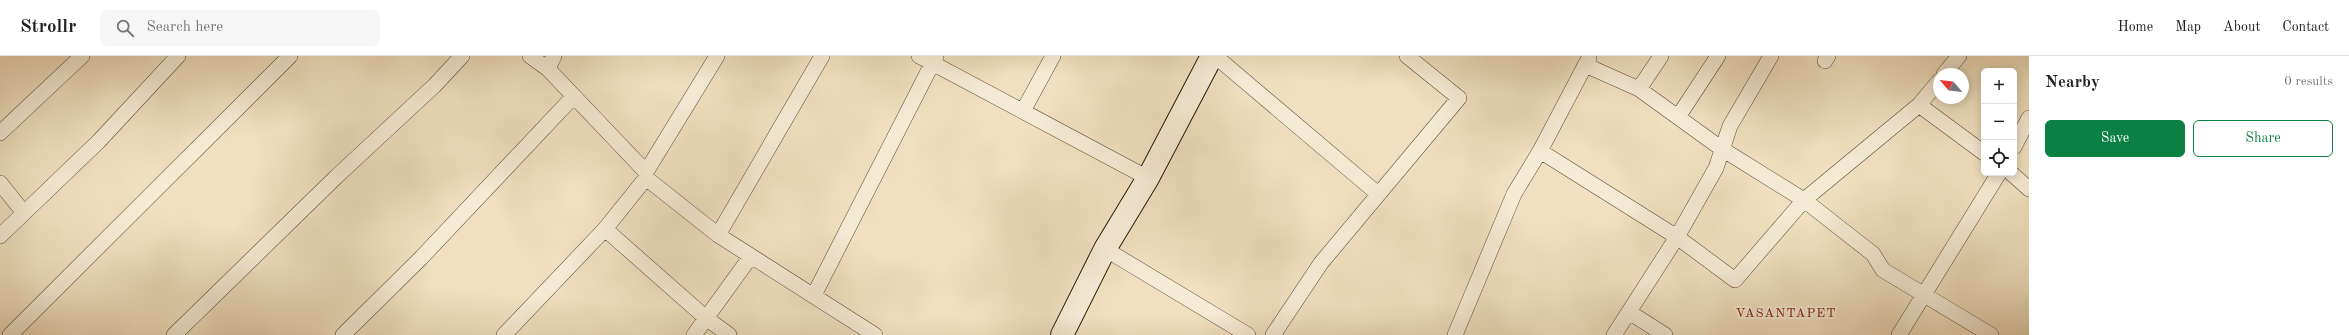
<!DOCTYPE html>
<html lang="en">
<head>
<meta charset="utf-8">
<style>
  :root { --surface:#fff; --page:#f6f6f6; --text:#202124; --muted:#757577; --line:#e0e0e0; --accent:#0b8043 }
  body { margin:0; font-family:"Old Standard TT",serif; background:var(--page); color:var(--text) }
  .controls { position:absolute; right:12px; top:12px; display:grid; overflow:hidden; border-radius:6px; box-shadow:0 2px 10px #0003 }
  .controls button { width:36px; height:36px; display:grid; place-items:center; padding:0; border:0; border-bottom:1px solid var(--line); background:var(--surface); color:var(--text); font:20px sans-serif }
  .compass { position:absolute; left:1933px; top:12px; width:36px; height:36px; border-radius:50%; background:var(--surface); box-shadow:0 2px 10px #0003; rotate:298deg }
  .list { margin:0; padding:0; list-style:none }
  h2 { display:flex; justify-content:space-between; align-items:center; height:52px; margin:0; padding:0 16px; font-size:17px }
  h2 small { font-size:13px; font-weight:400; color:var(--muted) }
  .actions { display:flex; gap:8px; padding:12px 16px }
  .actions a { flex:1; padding:9px 0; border:1px solid var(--accent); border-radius:6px; text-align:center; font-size:14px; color:var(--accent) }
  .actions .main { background:var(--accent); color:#fff }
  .icon { flex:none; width:22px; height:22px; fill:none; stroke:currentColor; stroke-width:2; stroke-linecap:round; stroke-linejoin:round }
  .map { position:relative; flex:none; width:2029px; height:279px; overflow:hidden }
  header { display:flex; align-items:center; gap:24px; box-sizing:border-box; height:56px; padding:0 20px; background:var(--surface); border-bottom:1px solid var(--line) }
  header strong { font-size:19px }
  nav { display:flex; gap:22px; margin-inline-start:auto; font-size:14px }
  .search { width:280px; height:36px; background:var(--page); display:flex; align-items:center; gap:10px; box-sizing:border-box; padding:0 14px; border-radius:6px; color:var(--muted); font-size:15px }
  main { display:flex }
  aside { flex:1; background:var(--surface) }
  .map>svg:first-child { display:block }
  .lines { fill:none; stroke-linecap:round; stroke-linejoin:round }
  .street-casing { stroke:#584b38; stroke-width:16 }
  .secondary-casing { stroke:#26190b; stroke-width:24 }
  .street { stroke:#f5ebd5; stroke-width:15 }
  .secondary { stroke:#f5ebd5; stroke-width:22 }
  .labels { text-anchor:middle; stroke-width:4; stroke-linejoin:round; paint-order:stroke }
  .neighbourhood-label { font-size:13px; letter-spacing:1px; fill:#7a1f14; stroke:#f5ebd5 }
</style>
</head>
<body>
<header>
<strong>Strollr</strong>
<div class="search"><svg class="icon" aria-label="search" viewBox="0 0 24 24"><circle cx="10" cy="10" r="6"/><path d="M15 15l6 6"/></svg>Search here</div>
<nav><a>Home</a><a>Map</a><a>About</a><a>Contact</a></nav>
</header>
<main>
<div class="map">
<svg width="2029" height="279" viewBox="0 0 2029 279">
  <rect width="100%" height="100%" fill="#f0e0bf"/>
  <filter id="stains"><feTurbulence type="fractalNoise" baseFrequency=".005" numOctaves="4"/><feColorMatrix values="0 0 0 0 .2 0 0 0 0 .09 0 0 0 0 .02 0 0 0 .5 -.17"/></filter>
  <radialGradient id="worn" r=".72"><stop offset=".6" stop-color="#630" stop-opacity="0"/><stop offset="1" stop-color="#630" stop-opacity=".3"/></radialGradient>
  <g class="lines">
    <g class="street-casing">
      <path id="street" d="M530,0L548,13L646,116
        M919,0L1148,122
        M1215,0L1378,138
        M1771,0L1730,70L1716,112L1677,181L1735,224L1804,144L1919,49L1939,25
        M1825,5L1828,0
        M1585,9L1639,33L1722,93L1804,144L1873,198L1883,214L1991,279
        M548,13L554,0
        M1944,18L1959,0
        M1639,33L1661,0
        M1919,49L1984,97
        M1023,55L1053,0
        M1678,61L1718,0
        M0,77L82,0
        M2014,91L2029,62
        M1540,95L1677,181L1614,279
        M2011,117L2029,133
        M646,122L718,179L875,279
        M0,127L24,157
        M605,173L706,262L729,279
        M718,179L822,0
        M0,180L99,85L178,0
        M1105,193L1248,279
        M814,239L936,0
        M1629,256L1665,279
        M10,279L290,0
        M174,279L336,121L435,29L462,0
        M343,279L421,202L574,40
        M504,279L605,173L646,122V116L717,0
        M694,279L751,200
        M1273,279L1321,207L1459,42L1407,0
        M1455,279L1514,138L1540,95L1589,2
        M1899,279L1999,117"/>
    </g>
    <g class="secondary-casing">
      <path id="secondary" d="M1062,279L1105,193L1148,122L1212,0"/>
    </g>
    <use href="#street" class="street"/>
    <use href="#secondary" class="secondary"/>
  </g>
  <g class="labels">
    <g class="neighbourhood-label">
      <text x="1786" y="261">VASANTAPET</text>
    </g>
  </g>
  <rect width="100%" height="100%" filter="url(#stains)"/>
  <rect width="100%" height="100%" fill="url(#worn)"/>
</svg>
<div class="controls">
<button>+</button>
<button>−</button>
<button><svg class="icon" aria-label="locate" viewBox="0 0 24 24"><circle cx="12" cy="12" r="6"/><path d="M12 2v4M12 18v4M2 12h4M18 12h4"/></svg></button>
</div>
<svg class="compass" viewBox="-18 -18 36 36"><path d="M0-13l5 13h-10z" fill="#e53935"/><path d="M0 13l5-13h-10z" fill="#757577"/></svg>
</div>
<aside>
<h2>Nearby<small>0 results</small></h2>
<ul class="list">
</ul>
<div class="actions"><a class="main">Save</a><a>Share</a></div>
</aside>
</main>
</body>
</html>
